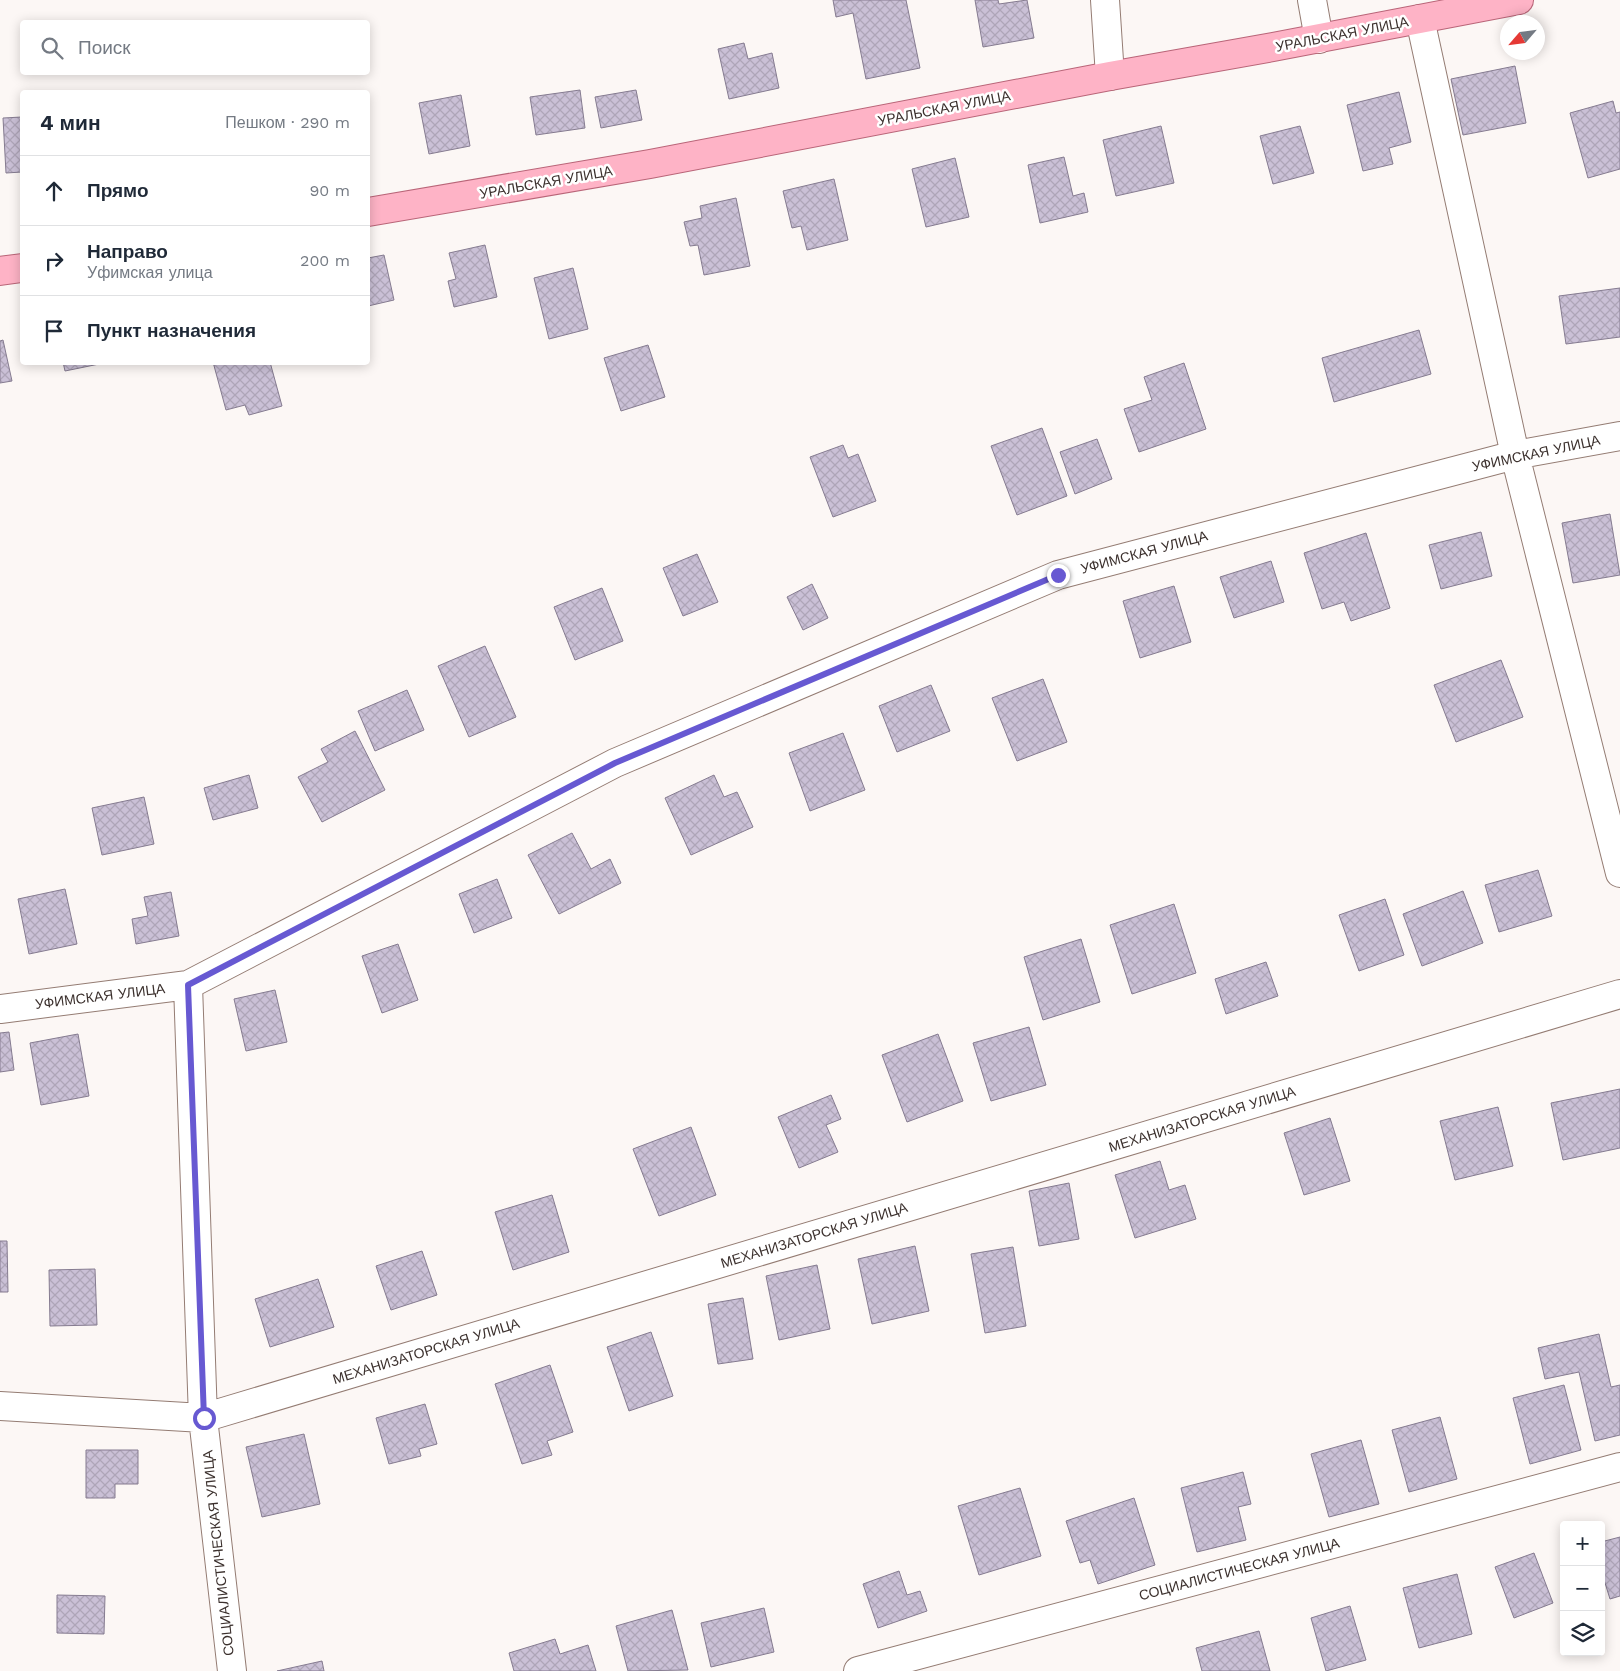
<!DOCTYPE html>
<html lang="ru">
<head>
<meta charset="utf-8">
<style>
  :root { --surface:#fff; --page:#f6f6f7; --text:#1f2937; --muted:#747a83; --line:#e0e1e3 }
  body { margin:0; font-family:"Work Sans",sans-serif; background:var(--page); color:var(--text) }
  .controls { position:absolute; right:15px; bottom:15px; display:grid; overflow:hidden; border-radius:5px; box-shadow:0 2px 12px #0003 }
  .controls button { width:45px; height:45px; display:grid; place-items:center; padding:0; border:0; border-bottom:1px solid var(--line); background:var(--surface); color:var(--text); font:25px sans-serif }
  .compass { position:absolute; left:1500px; top:15px; width:45px; height:45px; border-radius:50%; background:var(--surface); box-shadow:0 2px 12px #0003; rotate:242deg }
  .stop { position:absolute; width:15px; height:15px; margin:-11px; border:4px solid #6759d2; border-radius:50%; background:#fff }
  .stop.end { background:#6759d2; border-color:#fff; box-shadow:0 1px 5px #0008 }
  .list { margin:0; padding:0; list-style:none }
  h2 { display:flex; justify-content:space-between; align-items:center; height:65px; margin:0; padding:0 20px; font-size:21px }
  h2 small { font-size:16px; font-weight:400; color:var(--muted) }
  .list li { display:grid; grid-template-columns:32px 1fr auto; gap:15px; align-items:center; box-sizing:border-box; height:70px; padding:0 20px; border-top:1px solid var(--line) }
  .list b { display:block; font-size:19px; white-space:nowrap }
  .list p { margin:0; font-size:16px; white-space:nowrap; color:var(--muted) }
  .list em { font-size:16px; font-style:normal; color:var(--muted) }
  .icon { flex:none; width:28px; height:28px; fill:none; stroke:currentColor; stroke-width:2; stroke-linecap:round; stroke-linejoin:round }
  .map { position:relative; flex:none; width:1620px; height:1671px; overflow:hidden }
  .search { position:absolute; background:var(--surface); box-shadow:0 2px 12px #0003; left:20px; top:20px; width:350px; height:55px; display:flex; align-items:center; gap:12px; box-sizing:border-box; padding:0 18px; border-radius:5px; color:var(--muted); font-size:19px }
  .panel { position:absolute; background:var(--surface); box-shadow:0 2px 12px #0003; left:20px; top:90px; width:350px; height:275px; border-radius:5px }
  .map>svg:first-child { display:block }
  .building { fill:url(#building-cross-hatch); stroke:#857b90 }
  .lines { fill:none; stroke-linecap:round; stroke-linejoin:round }
  .minor-casing { stroke:#947c73; stroke-width:30 }
  .major-casing { stroke:#b96578; stroke-width:30 }
  .minor { stroke:#fff; stroke-width:28 }
  .major { stroke:#feb3c6; stroke-width:28 }
  .route { stroke:#6759d2; stroke-width:6 }
  .labels { text-anchor:middle; stroke-width:5; stroke-linejoin:round; paint-order:stroke }
  .street-label { font-size:14px; fill:#3c312e; stroke:#fff }
</style>
</head>
<body>
<div class="map">
<svg width="1620" height="1671" viewBox="0 0 1620 1671">
  <defs>
    <pattern id="building-cross-hatch" width="8" height="8" patternUnits="userSpaceOnUse" patternTransform="scale(1.25)"><rect width="8" height="8" fill="#cac0d6"/><path d="M0 0l8 8M0 8l8-8" fill="none" stroke="#aea5b8"/></pattern>
  </defs>
  <rect width="100%" height="100%" fill="#fcf7f5"/>
  <path class="building" d="M833,0H906L920,68L866,79L853,13L836,17Z
    M975,0H998L999,4L1027,0L1034,38L983,47Z
    M744,43L748,59L772,53L779,88L729,99L718,49Z
    M1515,66L1526,123L1463,135L1451,79Z
    M580,90L585,128L536,135L530,97Z
    M636,90L642,120L601,128L595,97Z
    M1399,92L1411,142L1389,148L1393,164L1363,171L1347,105Z
    M461,95L470,146L429,154L419,103Z
    M1613,101L1616,113L1620,112V169L1588,178L1570,113Z
    M22,117V172L6,173L3,118Z
    M1161,126L1174,183L1116,196L1103,140Z
    M1300,126L1314,173L1273,184L1260,136Z
    M1064,157L1073,196L1084,193L1088,212L1040,223L1028,165Z
    M955,158L969,217L926,227L912,169Z
    M834,179L848,240L807,250L801,226L792,228L783,191Z
    M736,198L750,266L704,275L698,245L690,246L684,222L702,218L700,206Z
    M485,245L497,297L454,307L448,281L456,279L449,253Z
    M384,255L394,300L368,306V258Z
    M573,268L588,329L549,339L534,278Z
    M1620,288V337L1566,344L1559,296Z
    M1419,330L1431,374L1334,402L1322,358Z
    M3,340L12,381L0,383V341Z
    M648,345L665,397L621,411L604,358Z
    M63,362H104V363L65,371Z
    M213,362H270L282,406L249,415L245,405L226,410Z
    M1184,363L1206,429L1139,452L1124,409L1152,400L1144,377Z
    M1042,428L1067,496L1017,515L991,446Z
    M1097,439L1112,479L1075,494L1060,452Z
    M843,445L848,458L858,454L876,501L833,517L810,457Z
    M1610,514L1620,575L1573,583L1562,523Z
    M1481,532L1492,576L1441,589L1429,545Z
    M1366,533L1390,608L1351,621L1344,602L1322,609L1304,553Z
    M697,554L718,602L683,616L663,568Z
    M1271,561L1284,602L1234,618L1220,577Z
    M812,584L828,618L803,630L787,597Z
    M1174,586L1191,642L1140,658L1123,601Z
    M602,588L623,641L575,660L554,607Z
    M485,646L516,717L469,737L438,666Z
    M1501,660L1523,717L1456,742L1434,685Z
    M1043,679L1067,742L1017,761L992,698Z
    M931,685L950,731L897,752L879,706Z
    M407,690L424,730L375,751L358,711Z
    M355,731L385,790L322,822L298,777L328,762L321,749Z
    M843,733L865,790L810,811L789,753Z
    M249,775L258,808L213,820L204,788Z
    M714,775L724,797L737,792L753,827L691,855L665,798Z
    M144,797L154,844L102,855L92,808Z
    M572,833L591,869L610,859L621,883L559,914L528,855Z
    M1538,870L1552,916L1499,932L1485,885Z
    M497,879L512,918L474,933L459,894Z
    M65,889L77,944L29,954L18,899Z
    M1463,891L1483,943L1422,966L1403,914Z
    M171,892L179,936L136,944L132,919L148,916L144,897Z
    M1385,899L1404,955L1359,971L1339,915Z
    M1174,904L1196,973L1132,994L1110,925Z
    M1081,939L1100,1002L1043,1020L1024,957Z
    M398,944L418,1000L382,1013L362,956Z
    M1266,962L1278,996L1226,1014L1215,979Z
    M275,990L287,1042L246,1051L234,999Z
    M1029,1027L1046,1085L991,1101L973,1043Z
    M9,1032L14,1070L0,1072V1033Z
    M78,1034L89,1096L41,1105L30,1043Z
    M938,1034L963,1101L907,1122L882,1055Z
    M1620,1089V1148L1563,1160L1551,1103Z
    M831,1095L841,1119L826,1125L838,1152L799,1168L778,1117Z
    M1498,1107L1513,1166L1455,1180L1440,1121Z
    M1330,1118L1350,1181L1304,1195L1284,1133Z
    M691,1127L716,1195L659,1216L633,1149Z
    M1160,1161L1169,1190L1185,1185L1196,1219L1135,1238L1115,1175Z
    M1069,1183L1079,1239L1039,1246L1029,1191Z
    M552,1195L569,1252L513,1270L495,1212Z
    M0,1241H7L8,1292H0Z
    M915,1246L929,1311L872,1324L858,1259Z
    M1013,1247L1026,1326L985,1333L971,1254Z
    M422,1251L437,1295L391,1310L376,1266Z
    M817,1265L830,1329L779,1340L766,1276Z
    M95,1269L97,1325L50,1326L49,1270Z
    M318,1279L334,1327L270,1347L255,1299Z
    M743,1298L753,1359L718,1364L708,1304Z
    M651,1332L673,1396L629,1411L607,1347Z
    M1599,1334L1611,1387L1620,1385V1435L1595,1441L1579,1372L1545,1379L1538,1348Z
    M550,1365L573,1432L547,1441L552,1455L522,1464L495,1384Z
    M1564,1385L1581,1450L1530,1464L1513,1398Z
    M425,1404L437,1444L419,1449L421,1456L389,1464L376,1418Z
    M1440,1417L1457,1479L1409,1492L1392,1430Z
    M304,1434L320,1504L262,1517L246,1447Z
    M1361,1440L1379,1504L1329,1517L1311,1454Z
    M86,1450H138V1484H115V1498H86Z
    M1243,1472L1251,1504L1238,1507L1246,1540L1197,1552L1181,1488Z
    M1020,1488L1041,1556L979,1575L958,1506Z
    M1134,1498L1155,1565L1098,1584L1090,1560L1080,1563L1066,1521Z
    M1620,1537V1596L1610,1599L1601,1570V1542Z
    M1534,1553L1553,1603L1514,1618L1495,1567Z
    M899,1571L907,1595L920,1591L927,1611L878,1628L863,1584Z
    M1457,1574L1472,1634L1419,1648L1403,1588Z
    M57,1595L105,1596L104,1634L57,1633Z
    M1350,1606L1366,1660L1326,1671L1311,1618Z
    M764,1608L774,1652L711,1667L701,1623Z
    M672,1610L688,1670L628,1671L616,1626Z
    M1259,1631L1270,1671H1202L1196,1648Z
    M555,1639L560,1654L588,1645L596,1671H514L509,1653Z
    M322,1661L324,1671H277Z"/>
  <g class="lines">
    <g class="minor-casing">
      <path id="minor" d="M1105,0L1110,76
        M1312,0L1319,39
        M1420,19L1515,455L1620,873
        M188,985L203,1418L232,1671
        M0,1009L188,985L615,763L1058,575L1515,455L1620,436
        M0,1406L203,1418L1620,994
        M858,1671L1620,1467"/>
    </g>
    <g class="major-casing">
      <path id="major" d="M368,212L650,164L1110,76L1273,47L1519,0
        M0,271L22,268"/>
    </g>
    <use href="#minor" class="minor"/>
    <use href="#major" class="major"/>
  </g>
  <g class="lines">
    <path class="route" d="M204,1418L188,985L615,763L1058,575"/>
  </g>
  <g class="labels">
    <g class="street-label">
      <text transform="translate(1342 34) rotate(-11)" y="5">УРАЛЬСКАЯ УЛИЦА</text>
      <text transform="translate(944 108) rotate(-11)" y="5">УРАЛЬСКАЯ УЛИЦА</text>
      <text transform="translate(546 182) rotate(-10)" y="5">УРАЛЬСКАЯ УЛИЦА</text>
      <text transform="translate(1536 453) rotate(-12)" y="5">УФИМСКАЯ УЛИЦА</text>
      <text transform="translate(1144 552) rotate(-15)" y="5">УФИМСКАЯ УЛИЦА</text>
      <text transform="translate(100 996) rotate(-7)" y="5">УФИМСКАЯ УЛИЦА</text>
      <text transform="translate(1202 1119) rotate(-17)" y="5">МЕХАНИЗАТОРСКАЯ УЛИЦА</text>
      <text transform="translate(814 1235) rotate(-17)" y="5">МЕХАНИЗАТОРСКАЯ УЛИЦА</text>
      <text transform="translate(426 1351) rotate(-17)" y="5">МЕХАНИЗАТОРСКАЯ УЛИЦА</text>
      <text transform="translate(218 1553) rotate(-96)" y="5">СОЦИАЛИСТИЧЕСКАЯ УЛИЦА</text>
      <text transform="translate(1239 1569) rotate(-15)" y="5">СОЦИАЛИСТИЧЕСКАЯ УЛИЦА</text>
    </g>
  </g>
</svg>
<div class="controls">
<button>+</button>
<button>−</button>
<button><svg class="icon" aria-label="layers" viewBox="0 0 24 24"><path d="M12 4l9 5-9 5-9-5zM3 14l9 5 9-5"/></svg></button>
</div>
<svg class="compass" viewBox="-18 -18 36 36"><path d="M0-13l5 13h-10z" fill="#e53935"/><path d="M0 13l5-13h-10z" fill="#747a83"/></svg>
<div class="stop" style="left:204px;top:1418px"></div>
<div class="stop end" style="left:1058px;top:575px"></div>
<div class="search"><svg class="icon" aria-label="search" viewBox="0 0 24 24"><circle cx="10" cy="10" r="6"/><path d="M15 15l6 6"/></svg>Поиск</div>
<section class="panel">
<h2>4 мин<small>Пешком · 290 m</small></h2>
<ul class="list">
<li><svg class="icon" aria-label="ahead" viewBox="0 0 24 24"><path d="M12 20V5M6 11l6-6 6 6"/></svg><div><b>Прямо</b></div><em>90 m</em></li>
<li><svg class="icon" aria-label="right" viewBox="0 0 24 24"><path d="M7 20v-9h11M14 6l5 5-5 5"/></svg><div><b>Направо</b><p>Уфимская улица</p></div><em>200 m</em></li>
<li><svg class="icon" aria-label="arrive" viewBox="0 0 24 24"><path d="M6 21V4h12l-3 4 3 4H6"/></svg><div><b>Пункт назначения</b></div></li>
</ul>
</section>
</div>
</body>
</html>
